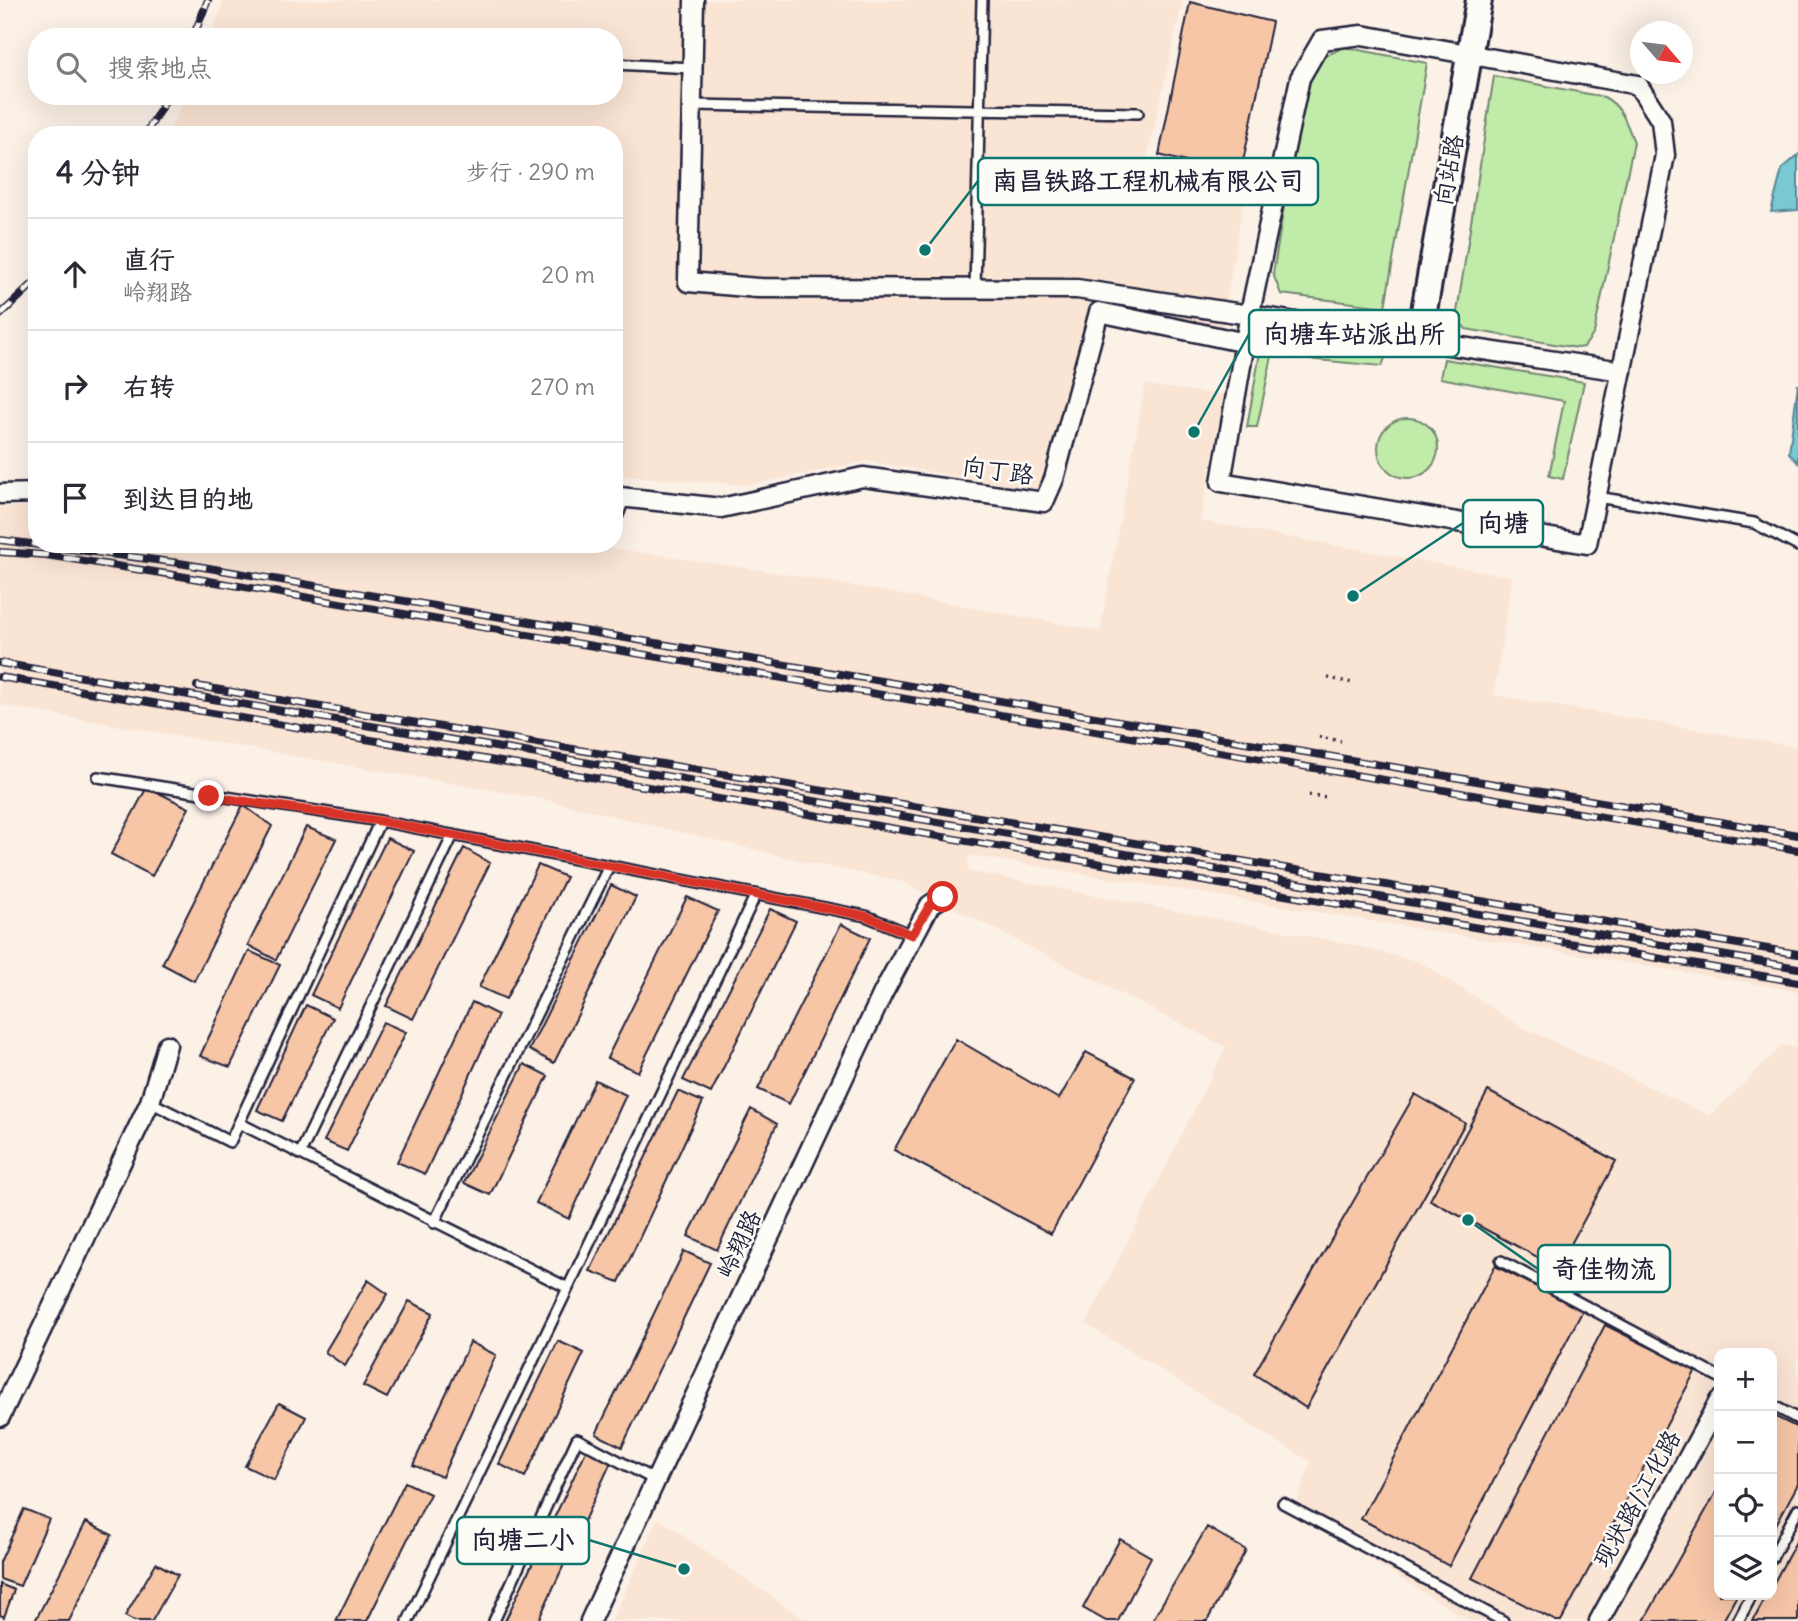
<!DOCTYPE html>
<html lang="zh">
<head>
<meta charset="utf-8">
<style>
  :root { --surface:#fff; --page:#f7f7f7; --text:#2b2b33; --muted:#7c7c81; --line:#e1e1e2 }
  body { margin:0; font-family:Delius,"LXGW WenKai TC",sans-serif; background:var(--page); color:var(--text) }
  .controls { position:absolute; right:21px; bottom:21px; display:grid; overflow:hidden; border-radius:14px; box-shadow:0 7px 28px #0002 }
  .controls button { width:63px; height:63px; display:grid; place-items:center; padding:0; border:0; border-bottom:2px solid var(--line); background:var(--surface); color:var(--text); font:35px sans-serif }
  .compass { position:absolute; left:1630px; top:21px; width:63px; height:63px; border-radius:50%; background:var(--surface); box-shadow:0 7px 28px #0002; rotate:118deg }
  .stop { position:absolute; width:21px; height:21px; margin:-16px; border:5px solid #d93025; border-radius:50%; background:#fff }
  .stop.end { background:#d93025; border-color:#fff; box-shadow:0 2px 7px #0008 }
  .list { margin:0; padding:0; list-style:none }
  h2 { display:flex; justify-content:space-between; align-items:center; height:91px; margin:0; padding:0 28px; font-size:30px }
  h2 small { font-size:23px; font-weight:400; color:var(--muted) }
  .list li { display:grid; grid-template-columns:46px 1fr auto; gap:21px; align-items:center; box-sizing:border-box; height:112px; padding:0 28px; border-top:2px solid var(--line) }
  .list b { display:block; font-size:26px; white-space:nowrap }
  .list p { margin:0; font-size:23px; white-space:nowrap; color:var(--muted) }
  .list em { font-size:23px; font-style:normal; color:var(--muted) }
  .icon { flex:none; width:38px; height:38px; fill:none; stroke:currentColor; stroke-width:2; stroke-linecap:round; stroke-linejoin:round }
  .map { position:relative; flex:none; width:1798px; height:1621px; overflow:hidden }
  .search { position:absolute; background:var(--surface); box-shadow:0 7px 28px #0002; left:28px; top:28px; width:595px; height:77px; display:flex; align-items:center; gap:18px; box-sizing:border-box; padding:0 24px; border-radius:28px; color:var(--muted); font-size:26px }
  .panel { position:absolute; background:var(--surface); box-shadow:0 7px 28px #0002; left:28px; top:126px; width:595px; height:427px; border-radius:28px }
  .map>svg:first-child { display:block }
  .built { fill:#fae4d4; fill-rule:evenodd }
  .green { fill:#c1eba8; stroke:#728672; stroke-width:2 }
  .water { fill:#79c9d3; stroke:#568696; stroke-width:2 }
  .building { fill:#f7c6a7; stroke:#22223b; stroke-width:2 }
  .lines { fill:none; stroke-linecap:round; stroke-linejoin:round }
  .lane-casing { stroke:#22223b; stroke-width:14 }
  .street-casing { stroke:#22223b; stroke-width:23 }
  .secondary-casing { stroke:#22223b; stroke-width:30 }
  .path { stroke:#22223b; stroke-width:3.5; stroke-dasharray:2 5; stroke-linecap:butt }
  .lane { stroke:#fdfcf7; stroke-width:9 }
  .street { stroke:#fdfcf7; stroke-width:18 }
  .secondary { stroke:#fdfcf7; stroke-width:24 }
  .rail-casing { stroke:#22223b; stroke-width:8 }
  .rail { stroke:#fdfcf7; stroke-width:5; stroke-dasharray:16; stroke-linecap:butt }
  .route { stroke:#d93025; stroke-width:9 }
  .labels { text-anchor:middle; stroke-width:5; stroke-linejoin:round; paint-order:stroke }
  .street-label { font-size:24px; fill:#22223b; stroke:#fdfcf7 }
  .leader { fill:none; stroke:#0f766e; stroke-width:2.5 }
  .callout-dot { fill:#0f766e; stroke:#fdfcf7; stroke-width:2.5 }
  .callout { fill:#fdfcf7; stroke:#0f766e; stroke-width:2.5 }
  .callout-label { font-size:26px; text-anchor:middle; font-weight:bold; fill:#22223b }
</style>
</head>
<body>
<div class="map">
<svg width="1798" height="1621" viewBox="0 0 1798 1621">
  <rect width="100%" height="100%" fill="#fcf1e7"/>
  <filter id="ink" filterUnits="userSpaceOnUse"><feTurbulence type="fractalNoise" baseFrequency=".0143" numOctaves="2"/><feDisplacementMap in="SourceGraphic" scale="14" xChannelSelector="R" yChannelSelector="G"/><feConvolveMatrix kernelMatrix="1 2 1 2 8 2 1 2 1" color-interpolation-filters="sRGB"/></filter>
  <g filter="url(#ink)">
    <path class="built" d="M224,0H1183L1146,163L1244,197L1222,327L1093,304L1037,490L867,461L749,485L614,475V135H168L186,96H614V37H211Z
      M1145,385L1224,395L1200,521L1512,577L1494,695L1798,747V991L969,855L968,871L1344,943L1420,962L1519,1025L1710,1116L1783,1045L1798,1048V1621H1470L1293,1512L1311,1462L1086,1324L1226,1047L901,881L805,862L543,799L0,705V507L37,506V544H444L505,554L507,544H584L798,576L1100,631ZM1719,1353H1772V1595H1719Z
      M658,1518L806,1621H612Z"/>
    <path class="green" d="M1344,47L1427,63L1385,307L1281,294L1273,274L1305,76L1321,58Z
      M1494,76L1604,97C1623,107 1626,123 1634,142L1594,333L1584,347L1577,348L1466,329L1460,323L1457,312Z
      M1265,324L1388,350L1382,366L1272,356L1257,427H1247Z
      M1444,359L1584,382L1563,479L1549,476L1564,401L1440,378Z
      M1378 448a30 30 0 1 1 60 0a30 30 0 1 1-60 0Z"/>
    <path class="water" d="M1798,155V210L1771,212L1782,169Z
      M1798,384V463L1789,453Z"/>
    <path class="building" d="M1190,2L1272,22L1240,176L1159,155Z
      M147,787L189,808L152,876L111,854Z
      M243,805L272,826L194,981L162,964Z
      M306,827L336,839L276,960L248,945Z
      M387,838L414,851L338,1008L311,995Z
      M464,848L490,863L413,1019L386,1006Z
      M538,865L566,877L506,999L479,987Z
      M611,885L636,897L554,1063L529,1050Z
      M687,897L718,911L638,1072L607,1058Z
      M770,909L796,921L711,1093L683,1080Z
      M841,924L870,938L789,1104L758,1089Z
      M249,951L280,965L230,1067L200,1056Z
      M472,1002L498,1015L425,1174L397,1162Z
      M306,1005L333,1018L282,1121L257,1110Z
      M383,1022L406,1032L347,1151L324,1141Z
      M956,1039L1059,1099L1086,1052L1135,1078L1051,1234L894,1150Z
      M524,1064L548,1076L490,1195L464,1183Z
      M595,1080L626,1095L569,1219L536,1203Z
      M678,1091L703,1102L619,1282L590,1271Z
      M1488,1091L1616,1161L1558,1268L1430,1200Z
      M1415,1094L1465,1123L1306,1408L1254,1374Z
      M751,1109L777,1124L717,1250L688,1236Z
      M684,1251L710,1263L622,1447L596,1434Z
      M1495,1266L1583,1310L1449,1566L1361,1519Z
      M368,1280L388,1294L345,1366L325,1352Z
      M409,1301L433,1313L387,1398L363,1386Z
      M1605,1325L1696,1370L1561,1621H1556L1472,1578Z
      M558,1341L584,1353L525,1477L499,1464Z
      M470,1342L496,1355L442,1477L413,1465Z
      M279,1403L306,1417L274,1480L245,1466Z
      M1772,1415L1798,1428V1484L1772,1532Z
      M587,1449L612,1460L538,1621H505Z
      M405,1482L430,1494L367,1621H336Z
      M1719,1487V1595H1737L1723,1621H1644Z
      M24,1509L49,1519L20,1586L0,1579V1562Z
      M86,1522L112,1535L69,1621H35Z
      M1207,1527L1246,1550L1207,1621H1152Z
      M1798,1538V1621H1753L1767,1595H1772V1586Z
      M1120,1539L1151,1557L1118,1621H1106L1083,1608Z
      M156,1563L178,1575L152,1621H134L125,1616Z
      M0,1584L14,1590L4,1617L0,1615Z"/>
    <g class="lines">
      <g class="lane-casing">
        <path id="lane" d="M614,64L692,68
          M692,105L1138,113
          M975,289L982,0
          M1597,497L1754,523L1798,546
          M98,777L380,821L866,916L912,935
          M150,1102L230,1142L380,821
          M239,1123L568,1288L756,894
          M300,1154L453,835
          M434,1223L609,866
          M1501,1261L1719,1377
          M1772,1405L1798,1419
          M1283,1503L1503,1621
          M1772,1558L1798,1509
          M408,1621L568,1288
          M494,1621L577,1439L655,1480
          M1738,1621L1752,1595"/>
      </g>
      <g class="street-casing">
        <path id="street" d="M694,0L688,282L758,288L1077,289L1622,371
          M1362,35L1638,85L1661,121L1665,155L1587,544L1221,482L1250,313L1300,78L1322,40Z
          M0,494L37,493
          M614,513L620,497L721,508L863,477L1044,502L1054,479L1099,312L1246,343
          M0,1417L150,1102L167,1045
          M590,1621L883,993L930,905L943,897
          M1599,1621L1719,1401"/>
      </g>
      <g class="secondary-casing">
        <path id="secondary" d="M1419,339L1479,0"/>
      </g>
      <path class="path" d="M1328,678L1353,683
        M1319,737L1341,741
        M1309,795L1328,797"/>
      <use href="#lane" class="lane"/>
      <use href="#street" class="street"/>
      <use href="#secondary" class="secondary"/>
      <g class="rail-casing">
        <path id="rail" d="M193,37L208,0
          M145,135L168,96
          M0,315L37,280
          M0,540L179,563L1798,835
          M0,552L46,555L180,576L1798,850
          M0,663L1798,968
          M0,677L1798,982
          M197,686L1798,954"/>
      </g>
      <use href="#rail" class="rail"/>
    </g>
  </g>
  <g class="lines" filter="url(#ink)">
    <path class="route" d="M209,796L380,821L866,916L912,935L930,905L943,897"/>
  </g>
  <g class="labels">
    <g class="street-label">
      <text transform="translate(1449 170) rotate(-80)" y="8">向站路</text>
      <text transform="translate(998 471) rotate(8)" y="8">向丁路</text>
      <text transform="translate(739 1244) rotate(-65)" y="8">岭翔路</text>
      <text transform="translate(1637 1499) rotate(-61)" y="8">现状路/江化路</text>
    </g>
  </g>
  <path class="leader" d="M925 250L978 181M1194 432L1249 334M1353 596L1463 523M1468 1220L1538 1269M684 1569L589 1540"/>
  <g class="callout-dot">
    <circle cx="925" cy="250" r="7"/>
    <circle cx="1194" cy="432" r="7"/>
    <circle cx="1353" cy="596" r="7"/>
    <circle cx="1468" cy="1220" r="7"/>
    <circle cx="684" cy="1569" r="7"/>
  </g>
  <g class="callout">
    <rect x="978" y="158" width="340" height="47" rx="7"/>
    <rect x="1249" y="310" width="210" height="47" rx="7"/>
    <rect x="1463" y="500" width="80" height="47" rx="7"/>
    <rect x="1538" y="1245" width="132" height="47" rx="7"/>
    <rect x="457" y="1517" width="132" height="47" rx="7"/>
  </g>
  <g class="callout-label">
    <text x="1148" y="190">南昌铁路工程机械有限公司</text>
    <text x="1354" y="343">向塘车站派出所</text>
    <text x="1503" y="532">向塘</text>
    <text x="1604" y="1278">奇佳物流</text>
    <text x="523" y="1549">向塘二小</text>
  </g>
</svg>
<div class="controls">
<button>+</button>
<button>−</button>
<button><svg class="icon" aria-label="locate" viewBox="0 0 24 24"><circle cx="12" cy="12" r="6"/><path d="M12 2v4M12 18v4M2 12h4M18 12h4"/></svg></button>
<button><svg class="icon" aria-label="layers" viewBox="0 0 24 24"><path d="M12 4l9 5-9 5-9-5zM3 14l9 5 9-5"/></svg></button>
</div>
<svg class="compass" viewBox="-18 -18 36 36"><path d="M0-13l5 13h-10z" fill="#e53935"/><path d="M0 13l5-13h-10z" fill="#7c7c81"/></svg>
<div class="stop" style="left:943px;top:897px"></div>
<div class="stop end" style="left:209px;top:796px"></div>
<div class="search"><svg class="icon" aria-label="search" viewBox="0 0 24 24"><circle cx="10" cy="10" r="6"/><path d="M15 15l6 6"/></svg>搜索地点</div>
<section class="panel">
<h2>4 分钟<small>步行 · 290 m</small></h2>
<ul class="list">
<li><svg class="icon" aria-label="ahead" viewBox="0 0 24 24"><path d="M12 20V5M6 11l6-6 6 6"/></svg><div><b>直行</b><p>岭翔路</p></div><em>20 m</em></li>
<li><svg class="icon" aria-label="right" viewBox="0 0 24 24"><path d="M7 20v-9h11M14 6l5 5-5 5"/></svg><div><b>右转</b></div><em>270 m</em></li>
<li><svg class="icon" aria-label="arrive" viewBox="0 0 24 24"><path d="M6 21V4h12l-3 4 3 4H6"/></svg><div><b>到达目的地</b></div></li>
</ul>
</section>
</div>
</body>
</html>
